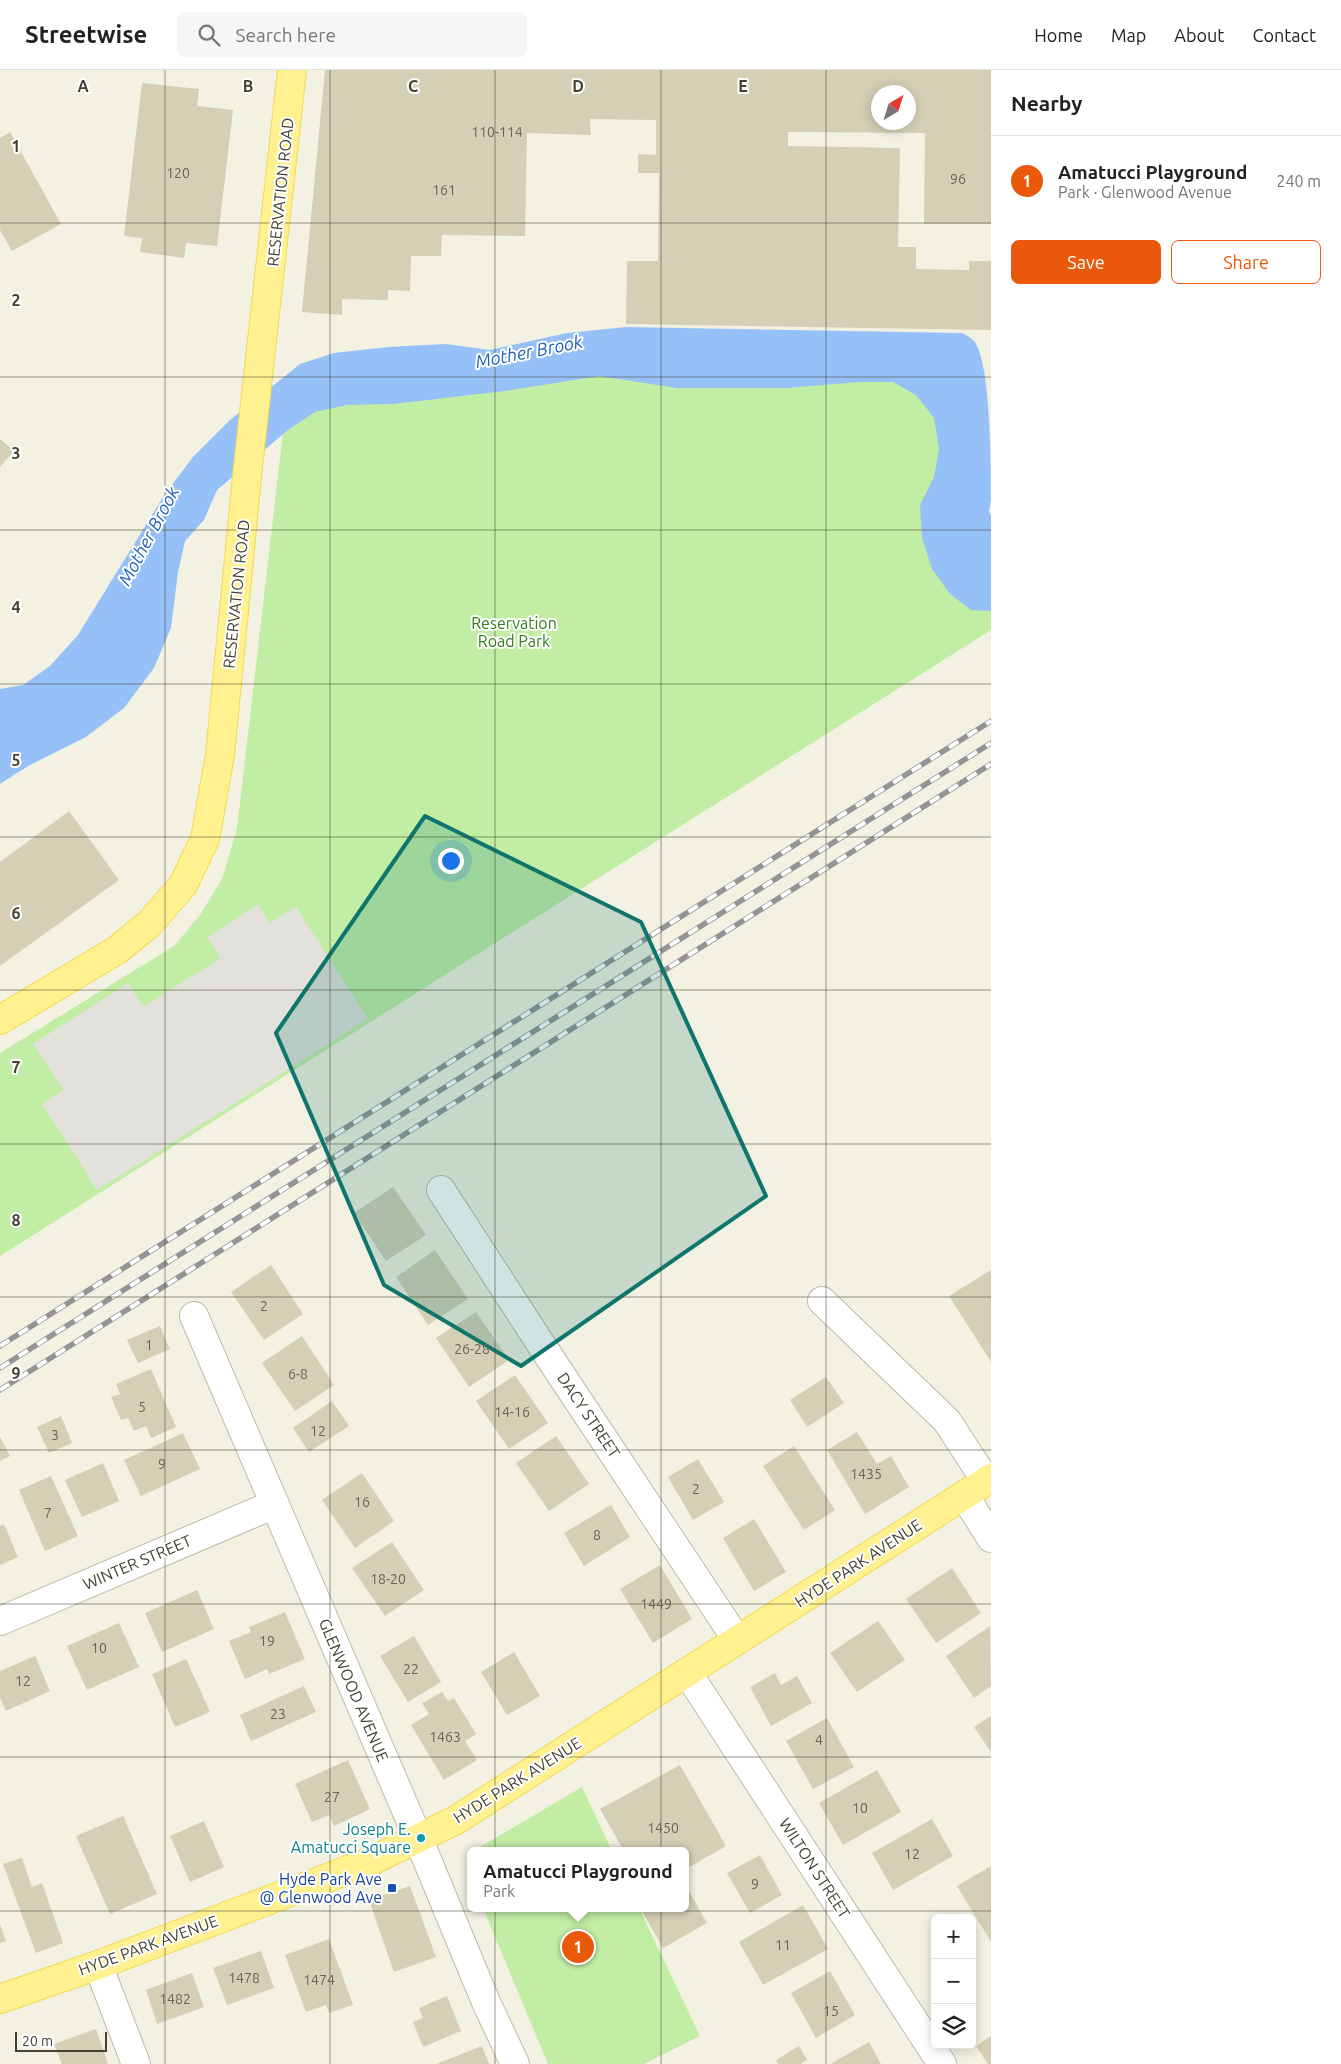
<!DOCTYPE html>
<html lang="en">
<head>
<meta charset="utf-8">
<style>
  :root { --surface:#fff; --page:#f6f6f6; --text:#222; --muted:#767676; --line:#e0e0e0; --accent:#ea580c }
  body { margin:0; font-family:Ubuntu,sans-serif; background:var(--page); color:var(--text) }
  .controls { position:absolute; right:15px; bottom:15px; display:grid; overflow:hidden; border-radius:8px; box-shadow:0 2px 12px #0003 }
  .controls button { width:45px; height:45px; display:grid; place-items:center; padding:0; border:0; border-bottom:1px solid var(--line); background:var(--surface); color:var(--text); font:25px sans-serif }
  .compass { position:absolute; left:871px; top:15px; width:45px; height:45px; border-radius:50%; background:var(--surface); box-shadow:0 2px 12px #0003; rotate:38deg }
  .scale { position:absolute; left:15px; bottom:12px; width:92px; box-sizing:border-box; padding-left:5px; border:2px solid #454132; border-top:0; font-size:14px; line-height:18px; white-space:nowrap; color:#454132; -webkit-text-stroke:4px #fff; paint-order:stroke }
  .you { position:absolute; left:450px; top:790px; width:18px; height:18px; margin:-12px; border:4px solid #fff; border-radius:50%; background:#1a73e8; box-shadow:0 0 0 8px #1a73e833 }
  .badge { display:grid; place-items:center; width:32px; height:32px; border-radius:50%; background:var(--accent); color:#fff; font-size:16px; font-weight:700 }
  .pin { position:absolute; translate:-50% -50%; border:2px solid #fff; box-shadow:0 1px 5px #0006 }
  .popup { position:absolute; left:467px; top:1777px; width:222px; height:65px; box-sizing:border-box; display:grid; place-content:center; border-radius:8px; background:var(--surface); filter:drop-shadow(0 1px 4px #0005); font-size:16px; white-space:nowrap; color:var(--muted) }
  .popup b { font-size:19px; color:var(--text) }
  .popup::after { content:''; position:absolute; left:50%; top:100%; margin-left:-10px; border:10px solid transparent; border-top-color:var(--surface) }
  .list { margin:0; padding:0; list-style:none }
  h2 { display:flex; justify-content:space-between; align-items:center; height:65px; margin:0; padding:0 20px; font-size:21px }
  h2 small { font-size:16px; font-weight:400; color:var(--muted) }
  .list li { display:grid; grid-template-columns:32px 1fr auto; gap:15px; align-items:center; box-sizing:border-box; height:90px; padding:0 20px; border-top:1px solid var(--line) }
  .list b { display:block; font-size:19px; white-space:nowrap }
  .list p { margin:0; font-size:16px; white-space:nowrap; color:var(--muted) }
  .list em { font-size:16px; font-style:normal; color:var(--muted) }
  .actions { display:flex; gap:10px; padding:15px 20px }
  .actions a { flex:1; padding:11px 0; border:1px solid var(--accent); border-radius:8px; text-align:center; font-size:18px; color:var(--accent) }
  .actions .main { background:var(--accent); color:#fff }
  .icon { flex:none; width:28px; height:28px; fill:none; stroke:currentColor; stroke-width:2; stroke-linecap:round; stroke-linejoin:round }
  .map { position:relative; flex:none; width:991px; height:1994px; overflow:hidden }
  header { display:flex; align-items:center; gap:30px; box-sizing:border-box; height:70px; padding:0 25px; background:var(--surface); border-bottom:1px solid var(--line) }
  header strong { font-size:24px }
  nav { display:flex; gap:28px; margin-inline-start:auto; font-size:18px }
  .search { width:350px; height:45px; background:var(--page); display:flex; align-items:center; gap:12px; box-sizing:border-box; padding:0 18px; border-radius:8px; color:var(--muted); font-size:19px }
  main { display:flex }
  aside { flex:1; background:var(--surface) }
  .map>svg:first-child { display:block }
  .green { fill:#c1eda5 }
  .parking { fill:#e3e1db }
  .water { fill:#96c1f8 }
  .building { fill:#d5cfb6; fill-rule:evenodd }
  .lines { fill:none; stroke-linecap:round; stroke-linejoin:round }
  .minor-casing { stroke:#bfbaa4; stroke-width:30 }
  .major-casing { stroke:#f1da52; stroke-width:30 }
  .minor { stroke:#fff; stroke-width:28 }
  .major { stroke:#fff18f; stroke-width:28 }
  .rail-casing { stroke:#949494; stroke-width:5.5 }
  .rail { stroke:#fff; stroke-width:4; stroke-dasharray:11; stroke-linecap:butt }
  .marked { fill:#0f766e; fill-opacity:0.2; stroke:#0f766e; stroke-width:4; stroke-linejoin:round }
  .grid { fill:none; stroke:#454132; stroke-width:1; stroke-opacity:0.55 }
  .culture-dot { fill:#0f9aa8; stroke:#fff; stroke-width:2 }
  .transit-dot { fill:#1a4fb4; stroke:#fff; stroke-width:2 }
  .labels { text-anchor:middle; stroke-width:4; stroke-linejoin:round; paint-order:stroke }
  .number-label { font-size:14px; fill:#696453 }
  .street-label { font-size:16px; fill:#454132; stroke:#fff }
  .park-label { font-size:16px; fill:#347d1f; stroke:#fff }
  .culture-label { font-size:16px; fill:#0d838f; stroke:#fff; text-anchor:end }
  .transit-label { font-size:16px; fill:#164399; stroke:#fff; text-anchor:end }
  .water-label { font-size:18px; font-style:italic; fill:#2062bd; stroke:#fff }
  .grid-label { font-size:16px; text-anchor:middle; font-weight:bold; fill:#454132; stroke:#fff; stroke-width:4; stroke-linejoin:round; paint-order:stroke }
</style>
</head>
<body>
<header>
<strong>Streetwise</strong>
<div class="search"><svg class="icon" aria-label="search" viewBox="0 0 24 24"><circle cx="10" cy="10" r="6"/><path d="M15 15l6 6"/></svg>Search here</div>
<nav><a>Home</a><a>Map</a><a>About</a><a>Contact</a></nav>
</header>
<main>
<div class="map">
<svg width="991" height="1994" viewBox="0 0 991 1994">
  <rect width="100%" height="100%" fill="#f3f1e2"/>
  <path class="green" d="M596,298L893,304L931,323L991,520V560L0,1186V983L174,876L200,845L222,809L237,759L284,354L319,337Z
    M582,1717L612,1781H473Z
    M483,1838H639L700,1966L644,1994H548Z"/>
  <path class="parking" d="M258,835L270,853L296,837L368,949L97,1120L42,1034L63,1020L33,974L128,913L143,937L221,888L207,867Z"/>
  <path class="water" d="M626,257L962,263C966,265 972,268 975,272C991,298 991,394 991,430L989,441L991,446V541L971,540L950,524L932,499L922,468L920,435L934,407L939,379L934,348L916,325L893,312H858L787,318H677L599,306L505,321L393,334L347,335L315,342L288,360L217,420L204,450L185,471L178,502L171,558L154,598L124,638L86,667L28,696L0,714V619L23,615L50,596L78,565L165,424L193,387L230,350L300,294L334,283L388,277L446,274L490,280L567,263Z"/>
  <path class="building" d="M325,0H991V154H924L925,63L788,62V76L900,78L898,177H916V199L969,200V191H991V260L626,254L627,191H658L659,103H638V84L656,85V50L590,49L591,65L527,63L525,166L442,165L441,186H411L410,221L388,220V230L342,229V245L302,242ZM878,22H908V52H878Z
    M142,13L199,19L197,36L233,40L217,176L186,173L184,188L140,182L142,168L124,166Z
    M10,62L61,154L12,181L0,160V68Z
    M0,369L14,381L0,397Z
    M69,741L119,810L0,896V792Z
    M393,1117L426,1165L386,1191L354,1143Z
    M435,1180L468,1229L428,1255L396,1207Z
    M271,1195L303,1244L264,1270L231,1222Z
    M991,1200V1292L949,1226Z
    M476,1242L509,1290L469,1317L436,1268Z
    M160,1256L170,1279L138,1293L127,1270Z
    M302,1266L334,1315L295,1341L262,1293Z
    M151,1299L176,1357L151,1368L146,1356L134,1361L128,1348L121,1350L111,1327L120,1324L116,1314Z
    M515,1305L548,1353L509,1379L476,1331Z
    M826,1307L844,1333L807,1357L790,1330Z
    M332,1331L349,1356L309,1382L293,1358Z
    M61,1346L72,1373L49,1383L37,1357Z
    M857,1362L877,1394L891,1386L909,1417L865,1444L827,1380Z
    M183,1363L200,1399L141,1426L124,1390Z
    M556,1366L589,1414L549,1441L516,1393Z
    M0,1367L10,1386L0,1391Z
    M794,1376L835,1440L804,1460L763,1396Z
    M698,1389L724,1432L693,1450L668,1407Z
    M103,1393L119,1431L82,1447L65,1410Z
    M362,1403L394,1451L355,1478L322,1430Z
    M51,1406L78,1466L45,1481L19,1420Z
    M611,1435L630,1467L584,1496L564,1463Z
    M754,1449L786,1502L754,1521L723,1468Z
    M4,1454L18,1487L0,1495V1456Z
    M392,1472L424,1520L385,1546L352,1498Z
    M660,1495L692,1549L653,1573L620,1519Z
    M952,1498L981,1543L936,1573L906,1529Z
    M197,1520L214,1559L162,1582L145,1543Z
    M285,1542L305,1589L269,1604L267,1599L245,1609L229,1571L251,1562L249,1557Z
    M878,1551L905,1590L857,1622L830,1583Z
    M119,1553L139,1597L87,1620L67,1576Z
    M990,1556L991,1616L974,1628L946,1586Z
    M414,1566L441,1612L408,1632L380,1586Z
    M514,1582L540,1626L507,1645L481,1602Z
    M35,1586L50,1621L6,1641L0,1628V1601Z
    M186,1589L210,1642L175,1657L152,1604Z
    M775,1603L781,1615L797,1606L812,1633L771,1656L750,1617Z
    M304,1616L316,1642L251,1671L240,1645Z
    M442,1622L448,1631L454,1628L476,1664L465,1671L477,1690L444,1710L411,1655L429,1644L422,1633Z
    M991,1646V1682L974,1657Z
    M827,1648L854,1697L813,1719L786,1671Z
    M348,1690L370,1739L334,1756L329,1745L312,1752L295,1714Z
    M680,1695L726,1776L686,1799V1781H624L600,1739Z
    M877,1700L901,1742L843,1775L819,1733Z
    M123,1746L157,1824L110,1844L76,1766Z
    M932,1749L953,1786L893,1820L872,1783Z
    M204,1751L224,1797L190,1812L170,1766Z
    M760,1785L782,1825L750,1843L727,1803Z
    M22,1788L32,1817L42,1813L63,1873L36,1883L3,1794Z
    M991,1796V1872L957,1816Z
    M410,1816L436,1887L394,1902L369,1830Z
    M686,1816L707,1853L663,1878L640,1838H686Z
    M803,1835L828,1879L763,1915L739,1872Z
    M0,1854L6,1871L0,1873Z
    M329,1869L353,1935L329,1943L326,1935L306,1942L285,1885Z
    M261,1881L274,1918L227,1935L213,1898Z
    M830,1901L855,1945L816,1968L791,1923Z
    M192,1903L204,1937L157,1954L146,1920Z
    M447,1926L461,1961L423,1977L413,1952L423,1948L419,1938Z
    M96,1959L108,1994H62L54,1974Z
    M991,1966V1994H988L976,1976Z
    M869,1972L881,1994H833L832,1993Z
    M482,1976L489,1994H436Z
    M799,1976L807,1990L801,1994H778L776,1990Z"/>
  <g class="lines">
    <g class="minor-casing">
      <path id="minor" d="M441,1120L544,1279L737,1570
        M822,1231L947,1351L986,1411
        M194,1246L418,1768L486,1932L515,1994
        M964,1425L991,1468
        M0,1551L275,1434
        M687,1602L942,1994
        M98,1895L136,1994"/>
    </g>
    <g class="major-casing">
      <path id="major" d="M0,950L117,880L149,854L183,815L205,769L220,685L247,406L292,0
        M0,1929L98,1895L369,1792L456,1750L991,1408"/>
    </g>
    <use href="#minor" class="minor"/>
    <use href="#major" class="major"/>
    <g class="rail-casing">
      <path id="rail" d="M0,1276L991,651
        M0,1298L991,673
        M0,1320L991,694"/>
    </g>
    <use href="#rail" class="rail"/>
  </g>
  <path class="marked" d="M425,746L641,852L766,1126L521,1296L384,1215L276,963Z"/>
  <path class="grid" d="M165,0V1994M330,0V1994M495,0V1994M661,0V1994M826,0V1994M0,153H991M0,307H991M0,460H991M0,614H991M0,767H991M0,920H991M0,1074H991M0,1227H991M0,1380H991M0,1534H991M0,1687H991M0,1841H991"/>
  <circle class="culture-dot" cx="421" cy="1768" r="5"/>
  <rect class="transit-dot" x="387" y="1813" width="10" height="10" rx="2.5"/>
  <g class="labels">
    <g class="number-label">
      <text x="497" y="67">110-114</text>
      <text x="178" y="108">120</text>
      <text x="958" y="114">96</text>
      <text x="444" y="125">161</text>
      <text x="264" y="1241">2</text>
      <text x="149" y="1280">1</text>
      <text x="472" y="1284">26-28</text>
      <text x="298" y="1309">6-8</text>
      <text x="142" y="1342">5</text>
      <text x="512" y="1347">14-16</text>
      <text x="318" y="1366">12</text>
      <text x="55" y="1370">3</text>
      <text x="162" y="1399">9</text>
      <text x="866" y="1409">1435</text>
      <text x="696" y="1424">2</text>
      <text x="362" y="1437">16</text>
      <text x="48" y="1448">7</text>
      <text x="597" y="1470">8</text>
      <text x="388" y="1514">18-20</text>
      <text x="656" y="1539">1449</text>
      <text x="267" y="1576">19</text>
      <text x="99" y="1583">10</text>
      <text x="411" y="1604">22</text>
      <text x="23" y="1616">12</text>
      <text x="278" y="1649">23</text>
      <text x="445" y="1672">1463</text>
      <text x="819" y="1675">4</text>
      <text x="332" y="1732">27</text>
      <text x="860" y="1743">10</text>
      <text x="663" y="1763">1450</text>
      <text x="912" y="1789">12</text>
      <text x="755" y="1819">9</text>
      <text x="783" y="1880">11</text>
      <text x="244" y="1913">1478</text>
      <text x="319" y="1915">1474</text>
      <text x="175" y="1934">1482</text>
      <text x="831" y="1946">15</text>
    </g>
    <g class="street-label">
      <text transform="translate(280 122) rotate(-84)" y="6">RESERVATION ROAD</text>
      <text transform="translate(236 524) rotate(-84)" y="6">RESERVATION ROAD</text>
      <text transform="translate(589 1345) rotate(56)" y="6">DACY STREET</text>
      <text transform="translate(137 1492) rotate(-23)" y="6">WINTER STREET</text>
      <text transform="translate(858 1493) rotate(-33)" y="6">HYDE PARK AVENUE</text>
      <text transform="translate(354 1620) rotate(67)" y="6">GLENWOOD AVENUE</text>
      <text transform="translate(517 1710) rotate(-32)" y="6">HYDE PARK AVENUE</text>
      <text transform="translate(815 1798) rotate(57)" y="6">WILTON STREET</text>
      <text transform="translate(148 1875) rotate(-20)" y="6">HYDE PARK AVENUE</text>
    </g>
    <g class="park-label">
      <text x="514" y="559">Reservation<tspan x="514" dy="18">Road Park</tspan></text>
    </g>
    <g class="culture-label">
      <text x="411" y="1765">Joseph E.<tspan x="411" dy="18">Amatucci Square</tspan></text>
    </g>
    <g class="transit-label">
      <text x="382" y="1815">Hyde Park Ave<tspan x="382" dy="18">@ Glenwood Ave</tspan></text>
    </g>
    <g class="water-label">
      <text transform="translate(529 282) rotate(-11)" y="6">Mother Brook</text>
      <text transform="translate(149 466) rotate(-62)" y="6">Mother Brook</text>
    </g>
  </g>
  <g class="grid-label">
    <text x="83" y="22">A</text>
    <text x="248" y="22">B</text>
    <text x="413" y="22">C</text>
    <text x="578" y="22">D</text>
    <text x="743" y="22">E</text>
    <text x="16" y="82">1</text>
    <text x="16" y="236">2</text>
    <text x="16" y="389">3</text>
    <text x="16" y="543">4</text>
    <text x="16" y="696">5</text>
    <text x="16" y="849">6</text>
    <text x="16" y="1003">7</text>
    <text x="16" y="1156">8</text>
    <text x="16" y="1309">9</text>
  </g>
</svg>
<div class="controls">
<button>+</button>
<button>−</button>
<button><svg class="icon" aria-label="layers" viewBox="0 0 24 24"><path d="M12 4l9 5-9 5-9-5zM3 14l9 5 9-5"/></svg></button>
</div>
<svg class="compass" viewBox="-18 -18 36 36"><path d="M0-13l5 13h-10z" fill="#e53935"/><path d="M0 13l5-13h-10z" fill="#767676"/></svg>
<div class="scale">20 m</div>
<div class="you"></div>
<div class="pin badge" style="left:578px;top:1877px">1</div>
<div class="popup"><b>Amatucci Playground</b>Park</div>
</div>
<aside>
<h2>Nearby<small></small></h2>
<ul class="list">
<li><span class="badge">1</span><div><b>Amatucci Playground</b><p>Park · Glenwood Avenue</p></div><em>240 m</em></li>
</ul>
<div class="actions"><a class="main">Save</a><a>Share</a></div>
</aside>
</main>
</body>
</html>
